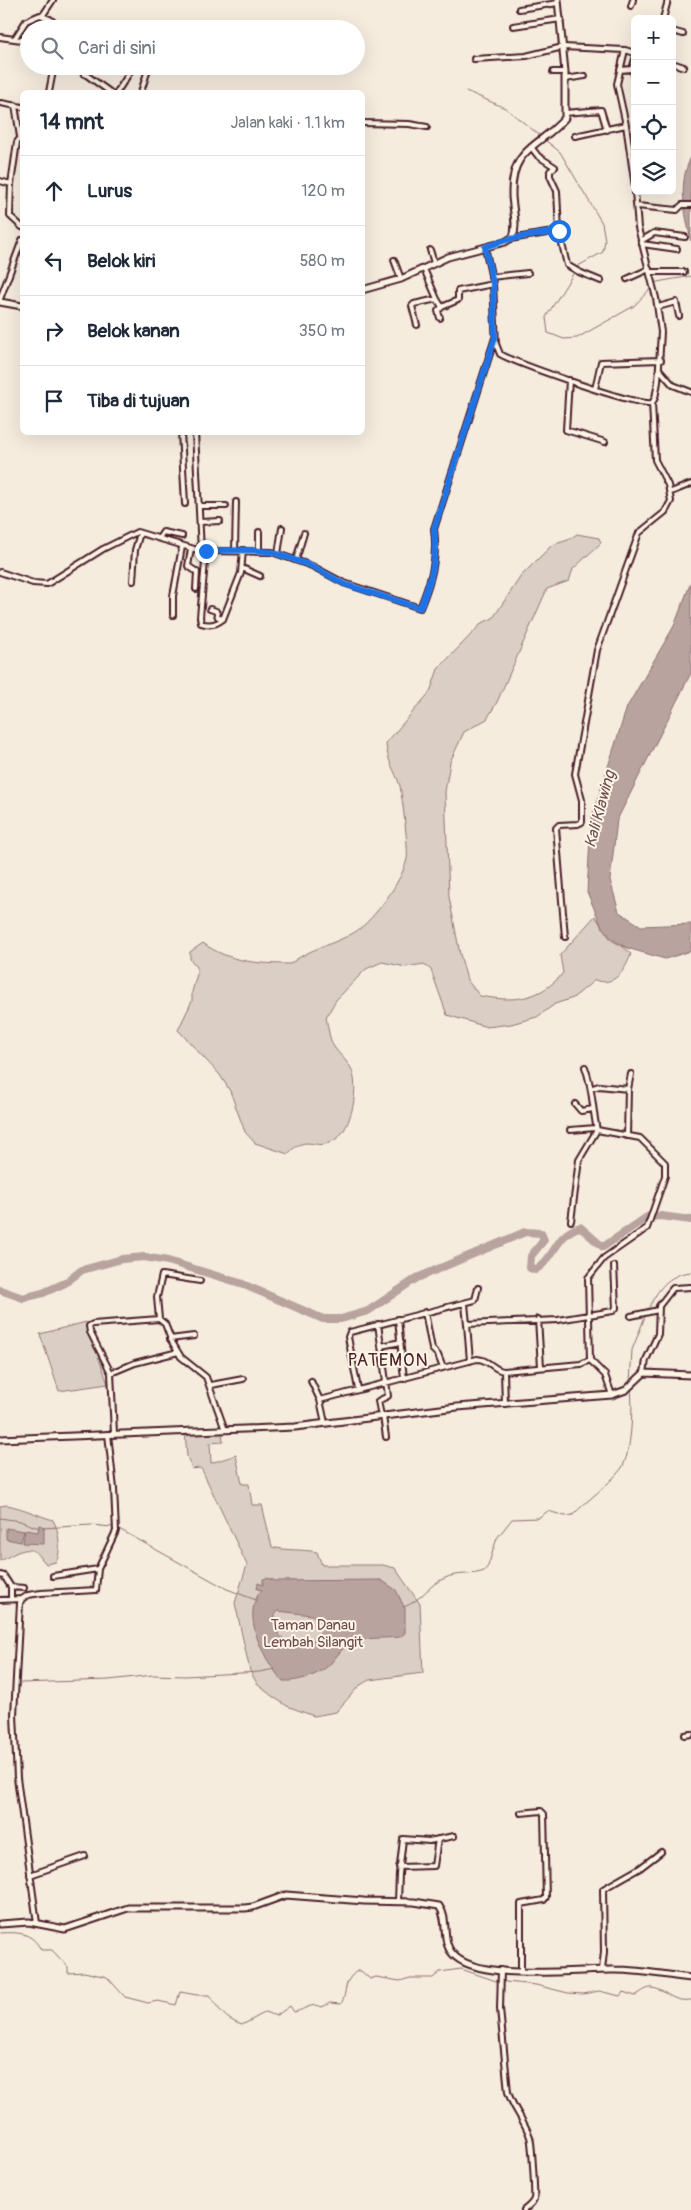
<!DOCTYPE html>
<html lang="id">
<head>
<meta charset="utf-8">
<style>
  :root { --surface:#fff; --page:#f6f6f7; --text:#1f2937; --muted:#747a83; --line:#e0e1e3 }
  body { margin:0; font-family:Pangolin,sans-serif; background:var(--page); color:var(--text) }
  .controls { position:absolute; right:15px; top:15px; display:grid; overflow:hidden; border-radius:8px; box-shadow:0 5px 20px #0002 }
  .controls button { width:45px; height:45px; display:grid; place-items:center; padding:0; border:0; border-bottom:1px solid var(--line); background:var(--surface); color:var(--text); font:25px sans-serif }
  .stop { position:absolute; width:15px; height:15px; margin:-11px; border:4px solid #1a73e8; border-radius:50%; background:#fff }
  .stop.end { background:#1a73e8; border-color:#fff; box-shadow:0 1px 5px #0008 }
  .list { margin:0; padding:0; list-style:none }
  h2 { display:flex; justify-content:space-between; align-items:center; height:65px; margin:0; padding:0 20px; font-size:21px }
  h2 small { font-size:16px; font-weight:400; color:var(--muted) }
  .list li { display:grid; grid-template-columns:32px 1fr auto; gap:15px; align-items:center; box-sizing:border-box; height:70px; padding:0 20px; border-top:1px solid var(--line) }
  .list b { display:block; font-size:19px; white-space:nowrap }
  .list em { font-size:16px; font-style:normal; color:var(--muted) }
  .icon { flex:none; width:28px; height:28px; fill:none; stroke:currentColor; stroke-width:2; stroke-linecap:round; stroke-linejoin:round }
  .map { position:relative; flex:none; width:691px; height:2210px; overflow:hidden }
  .search { position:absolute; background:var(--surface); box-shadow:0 5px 20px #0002; left:20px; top:20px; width:345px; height:55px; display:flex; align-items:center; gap:12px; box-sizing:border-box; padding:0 18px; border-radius:28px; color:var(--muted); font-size:19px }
  .panel { position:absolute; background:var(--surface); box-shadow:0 5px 20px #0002; left:20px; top:90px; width:345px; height:345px; border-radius:8px }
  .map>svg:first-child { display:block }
  .green { fill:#dbcec4; stroke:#927678 }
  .water { fill:#b8a39e; stroke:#8c6e70; fill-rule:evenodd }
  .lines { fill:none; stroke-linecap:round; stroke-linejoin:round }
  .stream { stroke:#8c6e70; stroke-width:1 }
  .river { stroke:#b8a39e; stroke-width:8 }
  .minor-casing { stroke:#4a1f2b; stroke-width:8 }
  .tertiary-casing { stroke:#4a1f2b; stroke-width:9 }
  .minor { stroke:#fcf5e5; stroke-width:4 }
  .tertiary { stroke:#fcf5e5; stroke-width:5 }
  .route { stroke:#1a73e8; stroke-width:6 }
  .labels { text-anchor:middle; stroke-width:4; stroke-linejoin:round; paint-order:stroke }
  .park-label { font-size:15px; fill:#6e4b51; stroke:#fcf5e5 }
  .water-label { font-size:16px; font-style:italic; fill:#704d53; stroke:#fcf5e5 }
  .quarter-label { font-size:18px; letter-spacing:1px; fill:#4a1f2b; stroke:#fcf5e5 }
</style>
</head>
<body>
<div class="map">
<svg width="691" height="2210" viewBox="0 0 691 2210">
  <rect width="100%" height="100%" fill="#f5ecde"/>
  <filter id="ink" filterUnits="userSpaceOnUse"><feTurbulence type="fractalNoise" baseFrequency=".02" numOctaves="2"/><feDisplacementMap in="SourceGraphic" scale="10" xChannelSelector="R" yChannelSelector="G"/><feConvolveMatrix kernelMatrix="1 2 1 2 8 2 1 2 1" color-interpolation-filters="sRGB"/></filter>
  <g filter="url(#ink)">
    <path class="green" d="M577,534L599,538L601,543L573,569L569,581L547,589L497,702L487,719L464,732L450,762L445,792L449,897L460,954L467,980L480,996C513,1002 539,1001 563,973L560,955L595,916L611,940L622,946L631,954C625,971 614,987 595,980L573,998L555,1004L537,1017L511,1024L487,1027L447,1015L431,970L424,964L406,967L382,962L366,969L336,1000L326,1017C328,1026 329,1039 334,1047C339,1054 347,1061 351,1068C360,1086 352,1128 336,1139C315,1154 308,1131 288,1154L255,1143L245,1132L230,1091L220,1075L178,1030L192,1001V992L197,974V967L190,959V952L203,943C228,962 260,964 290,964C309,948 334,945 355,932C374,920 402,881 407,859C409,852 402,796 400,786C395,770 387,762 386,743L430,692L438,669L482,623L493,618L521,576L552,545L568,540Z
      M86,1322L108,1384L59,1391L40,1334Z
      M222,1430L223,1442L210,1443L211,1463L236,1455L242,1484H249L252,1505H262L272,1547C287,1551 302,1549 317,1552L322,1565H383L395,1568L420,1604L423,1673L369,1680L359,1686L336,1712L314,1716L287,1706L272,1696L258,1685L250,1671L235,1603L247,1565L202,1470L200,1468L192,1469L187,1456L185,1432Z
      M7,1505C23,1508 37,1515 53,1520C59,1530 62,1552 56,1562L46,1564C44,1562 43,1560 41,1558C30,1540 12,1556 0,1561V1506Z"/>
    <path class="water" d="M691,157V241C685,212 677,185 691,157Z
      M691,582V673L617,820L610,880L619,912L641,926L691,924V951L665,959L627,948L612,939L602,927L587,892L591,820L627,707L674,626Z
      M39,1525L44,1527V1544L23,1543L25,1530L38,1532Z
      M6,1528L24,1531L21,1542L6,1539Z
      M267,1578L276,1581L381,1580L396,1590L405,1609V1633L400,1637C382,1639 366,1636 350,1644C340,1649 335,1660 327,1667C316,1676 297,1682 283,1681C264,1661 239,1613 262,1590L257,1589L258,1583L263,1585V1579ZM278,1611L312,1615L324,1627L314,1640C292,1645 273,1643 275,1615Z"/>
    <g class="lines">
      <path class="stream" d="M466,91L505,108L542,137
        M545,140L560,152L602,223L605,240L603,252L578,266L546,317L548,333L564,339L577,338L634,306L651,288
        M654,285L657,282L691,276
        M648,1310C657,1290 668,1274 691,1272
        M630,1382L632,1350L646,1314
        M0,1518L20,1521L39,1528
        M43,1528L91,1525L112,1527
        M119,1529L227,1589L256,1600
        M404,1607C421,1601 429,1584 445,1578C458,1572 471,1576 484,1571L488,1566L497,1538L512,1519L538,1518L548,1511L565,1516L573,1515C588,1499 607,1487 621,1469C632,1454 633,1407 631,1388
        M21,1683L109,1680L153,1675L185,1676L259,1672L275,1669
        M0,1933C18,1932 32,1932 41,1950H52L68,1967V1973L84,1972L107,1977L125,1997L148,2003L158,2001L176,2005L180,1992L197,1995H209C219,2009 224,2019 242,2025L266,2012L276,2016L290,2006L294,2012C305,2010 311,2002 322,2007L330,2003L341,2004C348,1992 342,1982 357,1971H361L370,1979L376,1977L400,1981L410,1978H433L440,1972L461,1969L496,1981L536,1985L568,1993L583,1994L599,1991L620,1996L623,1992L635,1996C640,1993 647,1987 653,1988C667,1991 673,2003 691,2000"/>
      <path class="river" d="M0,1290L23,1298L43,1293L65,1283L82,1270L122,1259L144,1257L168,1261L240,1283L323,1319H341L368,1311L417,1278L525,1232L541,1233L544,1240L531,1256L530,1268L535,1270C556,1258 555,1234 580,1227L603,1247L647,1217L661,1216L691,1220"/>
      <g class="minor-casing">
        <path id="minor" d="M631,6L633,0
          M519,9L558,3
          M43,15L53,0
          M663,19L668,0
          M513,26L561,19
          M672,31L683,34
          M0,37L29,41
          M15,38L26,21L40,15L50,19L61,29
          M625,50L635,53
          M474,59L526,56L563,47L625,50L617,84L626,125L635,187
          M672,63L684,67
          M74,66L110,92
          M632,69L635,77
          M620,70L632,69L635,59
          M553,72H565
          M84,74L87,66
          M565,79L585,76
          M49,92L54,66
          M117,92L134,66
          M141,92L149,66
          M1,103L22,107
          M15,105L20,137
          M565,113L601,110L607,130
          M362,123L409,124L427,127
          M575,136L626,125
          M0,181L11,184L10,216L22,227
          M11,184L17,142L22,136
          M637,206L677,210L682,205H691
          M559,231L567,265L579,272L601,281
          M510,239L559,231L557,191L550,176V171L555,167L538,156L531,147
          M641,241L654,233L685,237
          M642,244L677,249
          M485,247L493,284L496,344L500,354C518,364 636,406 652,403L655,398L658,382L661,332L656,298L638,228L635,191
          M430,250L434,263
          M394,260L401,279
          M424,269L437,299
          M650,272H684
          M491,277L528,273
          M627,279L649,269
          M0,299L22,240
          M658,307L676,302L679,316
          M440,318L438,311L442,307
          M417,325L412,306L414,304L437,299L442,307L458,300V291L493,284
          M659,369L673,385L691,392
          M569,380L566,430L605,442
          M595,389L601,362L661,360
          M181,432L185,504
          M671,492L691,484
          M199,506H226
          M200,522L220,521
          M259,532V550
          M159,538L163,532L182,536
          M191,549L188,566L197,572L196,589
          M201,551L272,552L312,566L344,583L420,608C431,581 438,558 434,529L495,338
          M206,551L200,617L201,623C209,626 217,624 223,619L241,573L243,550
          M235,551L236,502
          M278,554L282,528
          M296,560L304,533
          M242,568L260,576
          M0,572L33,583L47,584L103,549L137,532L201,551L195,432
          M133,581L135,550L140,533
          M210,609L216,611L218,617L223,619
          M173,615V596L182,547
          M565,937L556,828L559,825L578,824L582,822V800L575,774L597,650L639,533L665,512L671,501L668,485L655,460L652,403
          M593,1088L599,1086L628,1089L631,1074
          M575,1104L581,1111L593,1109
          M570,1130L596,1128
          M627,1136L628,1089
          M571,1221L579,1160L597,1130
          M465,1304L467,1324
          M425,1312L432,1349L438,1355L443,1368
          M631,1316L658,1310
          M159,1319L157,1297L162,1275L200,1281
          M398,1319L404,1379
          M538,1319L541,1367
          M378,1324L388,1396L378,1401L381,1416
          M170,1339L194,1336
          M381,1346L401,1342
          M590,1360L605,1375L612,1395
          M470,1361L467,1324L558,1320L613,1311L616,1308L614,1266
          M111,1373L135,1363L178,1352
          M644,1373L646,1360L658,1334L659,1306L673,1288L691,1287
          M311,1381L320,1400
          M211,1385L243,1379
          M358,1389L348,1337L350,1332L475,1300L478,1288
          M505,1404L504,1371L581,1364L590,1360L588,1278L604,1258L647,1228L665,1176V1163L640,1138L597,1130C592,1107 593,1089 585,1067
          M383,1416L386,1437
          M325,1423L320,1400L477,1359C489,1359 493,1370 504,1371
          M114,1433L111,1373L90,1332L89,1326L93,1324L159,1319L165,1324L172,1342L181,1357L206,1377L225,1430
          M0,1575L4,1576L11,1587V1599
          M53,1576L98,1569
          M11,1587L24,1588
          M22,1599L20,1603L14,1715L17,1778L37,1923
          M0,1600L22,1599L28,1595L41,1593L96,1590L98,1569L116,1531L114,1489L108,1434
          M685,1735L691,1734
          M399,1867L434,1866L438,1839
          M30,1875L85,1856
          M398,1902L399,1874L403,1839L429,1841L454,1836
          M501,1970L500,2009L508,2092C513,2109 525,2121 530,2137C532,2143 535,2194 534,2199C532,2204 528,2207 524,2210
          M602,1970L604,1952L603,1889L640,1868L661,1852
          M521,1971V1904L544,1900L546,1897L544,1814L541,1811L521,1813"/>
      </g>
      <g class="tertiary-casing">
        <path id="tertiary" d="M362,290L401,279L448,257L505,242L513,237C518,224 512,208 512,194C511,147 540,147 565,118V72L558,0
          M0,302L22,306
          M0,1439L295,1427L457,1407L612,1395L626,1390L644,1373L691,1375
          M0,1924L29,1922L65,1929L128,1908H245L253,1907L286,1895L364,1901L414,1902L439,1906C449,1919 441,1940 452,1953C475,1983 581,1969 615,1970C640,1970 666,1975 691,1978"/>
      </g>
      <use href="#minor" class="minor"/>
      <use href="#tertiary" class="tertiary"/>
    </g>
  </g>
  <g class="lines" filter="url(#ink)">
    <path class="route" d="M206,551L250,550L272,552L312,566L344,584L420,608C431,581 438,557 434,529L495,338L493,284L485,247L510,239L559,231"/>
  </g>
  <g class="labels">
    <g class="park-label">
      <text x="313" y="1630">Taman Danau<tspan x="313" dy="17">Lembah Silangit</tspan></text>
    </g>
    <g class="water-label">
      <text transform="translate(599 809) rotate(-75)" y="6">Kali Klawing</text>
    </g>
    <g class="quarter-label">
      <text x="388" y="1366">PATEMON</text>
    </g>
  </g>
</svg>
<div class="controls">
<button>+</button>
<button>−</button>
<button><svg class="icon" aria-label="locate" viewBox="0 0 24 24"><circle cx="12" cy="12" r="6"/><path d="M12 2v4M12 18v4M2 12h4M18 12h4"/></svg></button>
<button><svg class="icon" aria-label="layers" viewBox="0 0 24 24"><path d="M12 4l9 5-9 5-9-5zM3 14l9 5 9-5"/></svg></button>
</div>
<div class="stop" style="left:559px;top:231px"></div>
<div class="stop end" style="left:206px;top:551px"></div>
<div class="search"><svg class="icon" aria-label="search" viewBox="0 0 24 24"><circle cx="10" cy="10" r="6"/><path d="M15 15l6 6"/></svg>Cari di sini</div>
<section class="panel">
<h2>14 mnt<small>Jalan kaki · 1.1 km</small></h2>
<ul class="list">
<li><svg class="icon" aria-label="ahead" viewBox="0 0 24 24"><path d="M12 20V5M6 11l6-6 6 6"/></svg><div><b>Lurus</b></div><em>120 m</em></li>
<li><svg class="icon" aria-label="left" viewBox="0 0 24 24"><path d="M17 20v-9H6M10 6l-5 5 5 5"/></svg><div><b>Belok kiri</b></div><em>580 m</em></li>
<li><svg class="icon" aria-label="right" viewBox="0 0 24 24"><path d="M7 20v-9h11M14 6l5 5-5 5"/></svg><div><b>Belok kanan</b></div><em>350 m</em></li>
<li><svg class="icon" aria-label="arrive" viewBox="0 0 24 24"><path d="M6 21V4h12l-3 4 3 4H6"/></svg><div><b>Tiba di tujuan</b></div></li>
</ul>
</section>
</div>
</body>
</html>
